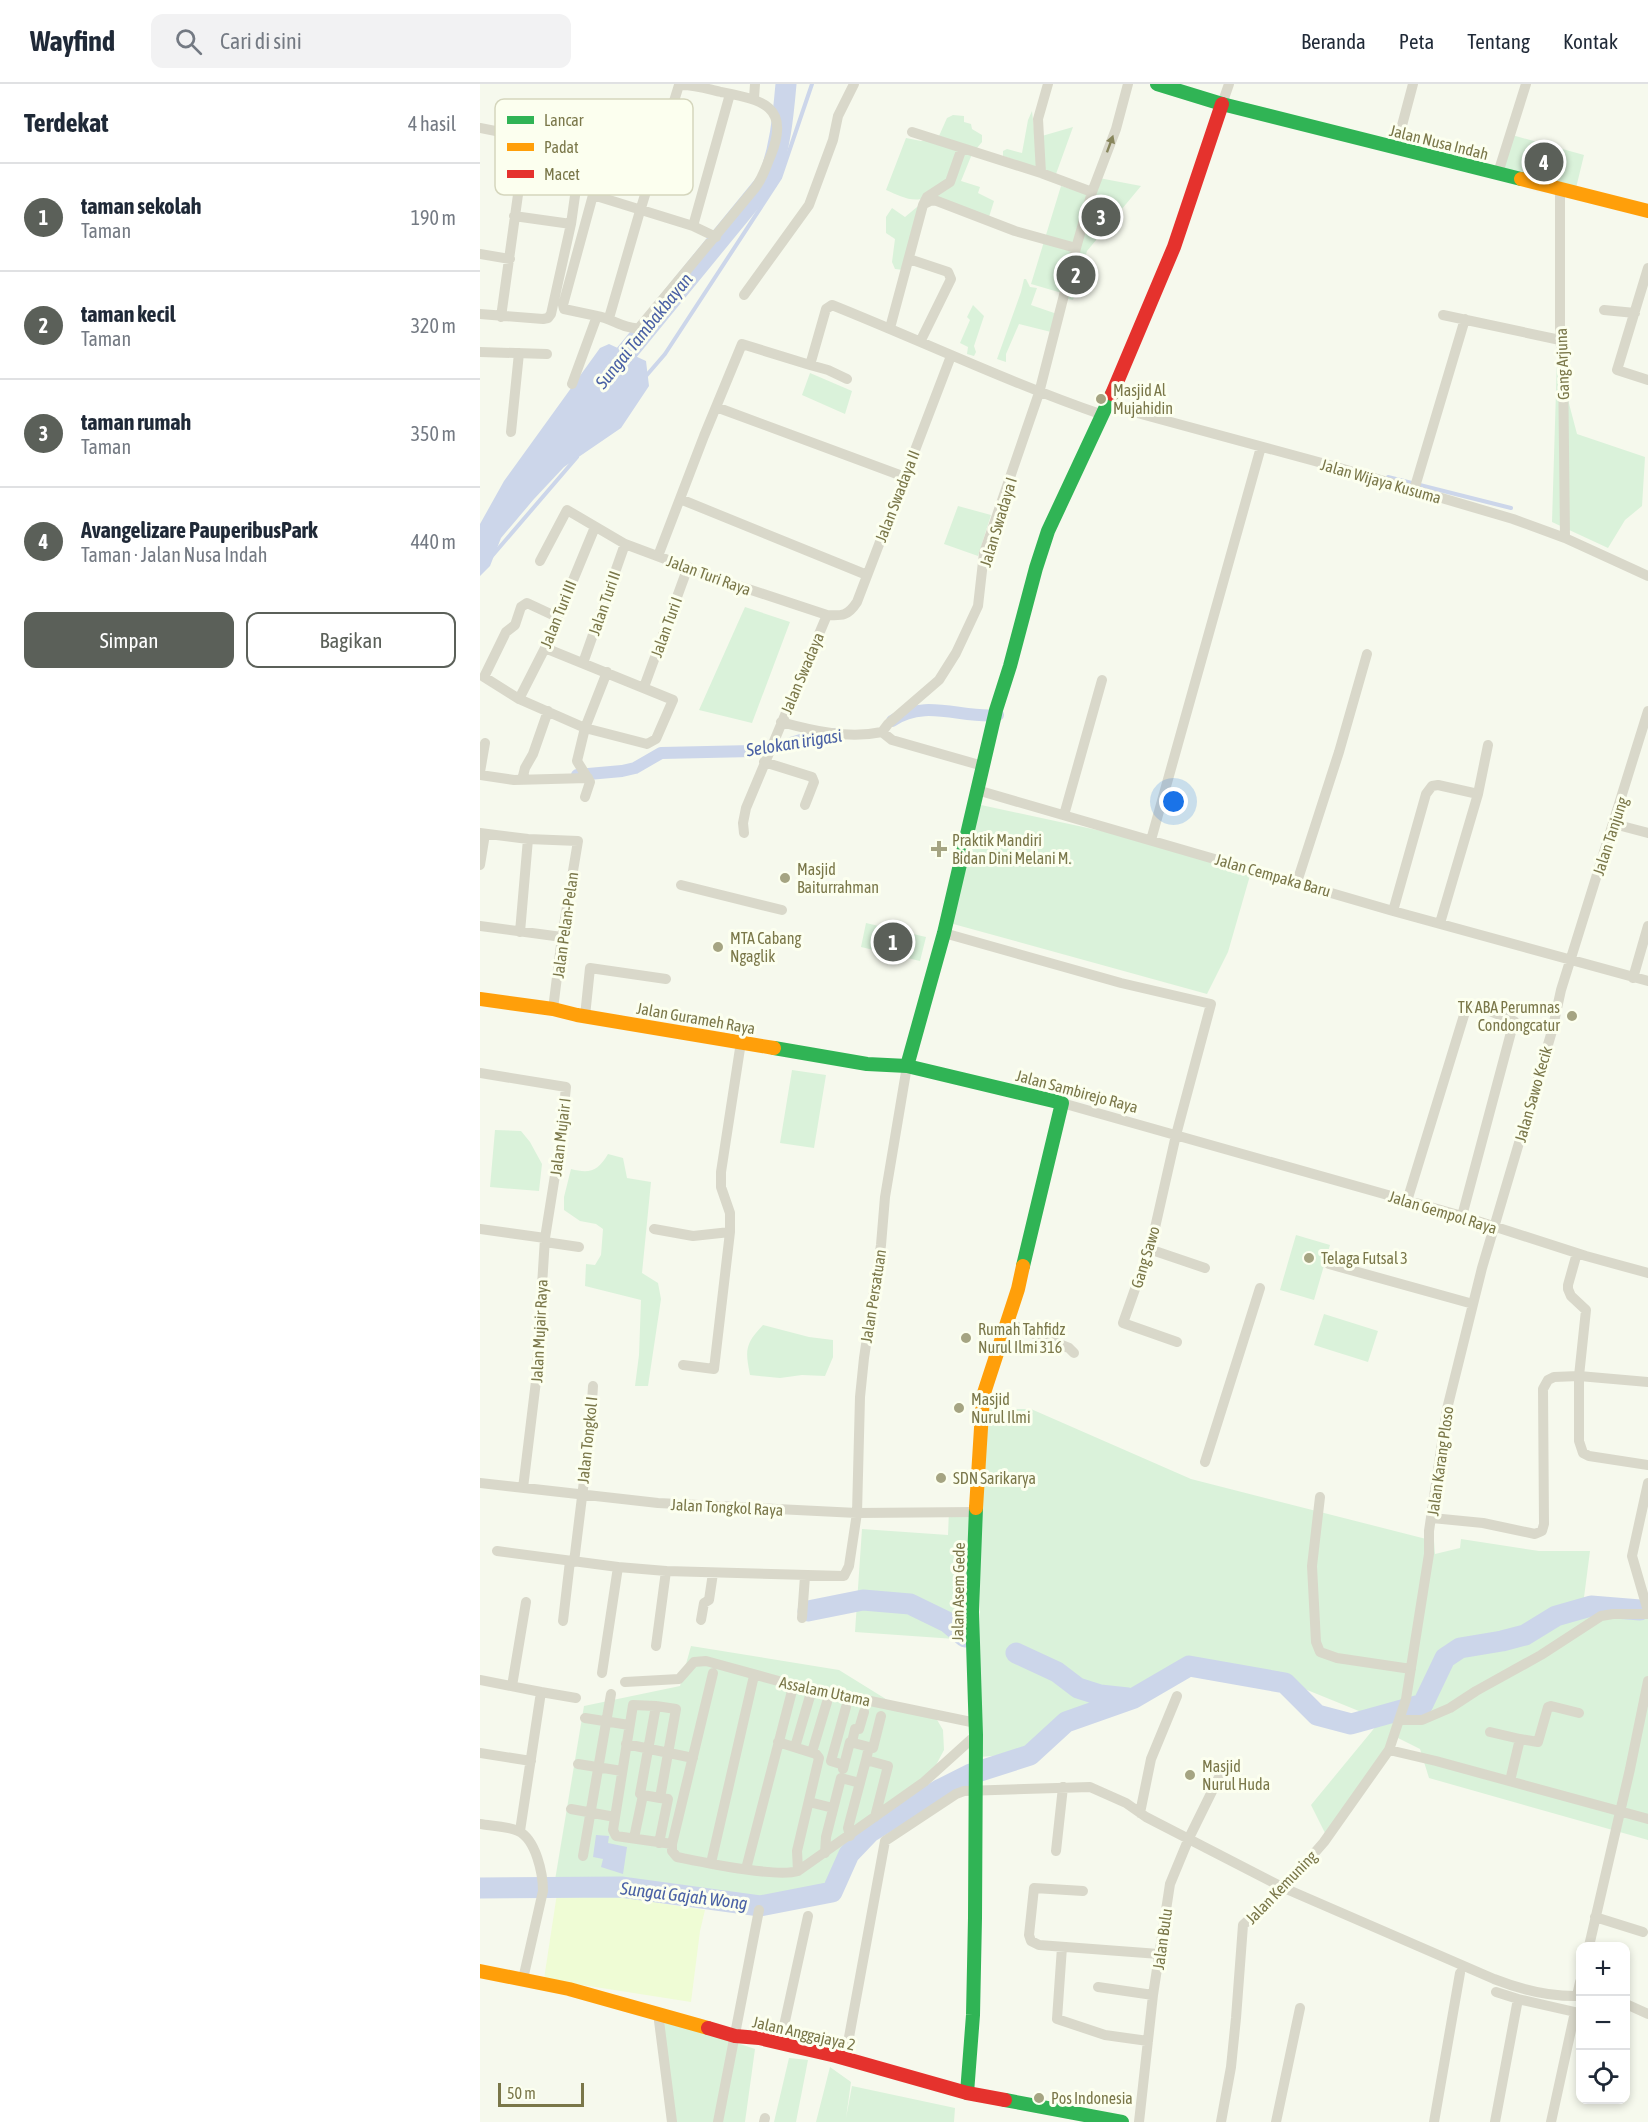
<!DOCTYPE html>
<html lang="id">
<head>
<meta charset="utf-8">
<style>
  :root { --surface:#fff; --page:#f2f2f3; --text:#1f2937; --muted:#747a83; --line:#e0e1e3; --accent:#5b6059 }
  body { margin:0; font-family:"Asap Condensed",sans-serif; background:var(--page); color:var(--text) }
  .controls { position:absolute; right:18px; bottom:18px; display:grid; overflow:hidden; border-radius:12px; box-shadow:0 3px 9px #0003 }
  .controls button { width:54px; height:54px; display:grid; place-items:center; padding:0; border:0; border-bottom:2px solid var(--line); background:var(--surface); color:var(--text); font:30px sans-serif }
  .scale { position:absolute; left:18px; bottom:15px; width:86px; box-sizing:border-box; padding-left:6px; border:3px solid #7a7749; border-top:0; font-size:16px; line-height:21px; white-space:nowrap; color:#7a7749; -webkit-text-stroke:4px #fcffef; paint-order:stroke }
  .you { position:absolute; left:694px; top:718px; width:21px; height:21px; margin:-15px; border:4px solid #fff; border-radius:50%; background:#1a73e8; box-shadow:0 0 0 9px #1a73e833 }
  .badge { display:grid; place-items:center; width:39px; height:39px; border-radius:50%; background:var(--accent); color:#fff; font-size:20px; font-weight:700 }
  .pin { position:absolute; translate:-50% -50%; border:3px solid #fff; box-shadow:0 2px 6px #0006 }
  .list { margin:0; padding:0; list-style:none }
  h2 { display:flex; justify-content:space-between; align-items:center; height:78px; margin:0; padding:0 24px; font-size:26px }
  h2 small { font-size:20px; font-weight:400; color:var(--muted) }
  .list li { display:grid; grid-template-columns:39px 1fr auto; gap:18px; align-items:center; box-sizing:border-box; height:108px; padding:0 24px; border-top:2px solid var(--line) }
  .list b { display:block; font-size:22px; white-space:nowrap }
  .list p { margin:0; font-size:20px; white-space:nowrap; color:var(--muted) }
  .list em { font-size:20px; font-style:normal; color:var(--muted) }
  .actions { display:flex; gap:12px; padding:18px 24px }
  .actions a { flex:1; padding:14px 0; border:2px solid var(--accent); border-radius:12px; text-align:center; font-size:21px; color:var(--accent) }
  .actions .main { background:var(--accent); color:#fff }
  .icon { flex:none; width:33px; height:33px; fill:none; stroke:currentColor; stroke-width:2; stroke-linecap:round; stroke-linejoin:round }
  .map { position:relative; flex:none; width:1168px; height:2038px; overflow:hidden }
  header { display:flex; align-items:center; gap:36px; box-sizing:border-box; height:84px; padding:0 30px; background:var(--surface); border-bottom:2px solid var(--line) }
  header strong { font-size:28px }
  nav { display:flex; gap:33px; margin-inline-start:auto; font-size:21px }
  .search { width:420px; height:54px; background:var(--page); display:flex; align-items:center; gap:15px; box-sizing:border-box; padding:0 21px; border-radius:12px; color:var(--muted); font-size:22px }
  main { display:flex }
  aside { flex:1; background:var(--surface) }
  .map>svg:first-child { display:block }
  .green { fill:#daf2da }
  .sand { fill:#effcd5 }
  .water { fill:#ccd6ea }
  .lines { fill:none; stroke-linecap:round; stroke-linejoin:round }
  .stream { stroke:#ccd6ea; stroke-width:4 }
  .canal { stroke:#ccd6ea; stroke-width:12 }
  .river { stroke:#ccd6ea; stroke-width:21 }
  .street { stroke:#d9d8ca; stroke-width:10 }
  .fast { stroke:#30b455; stroke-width:14 }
  .slow { stroke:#ff9f0a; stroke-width:14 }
  .jam { stroke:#e5322d; stroke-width:14 }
  .oneway { fill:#88865c }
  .poi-dot { fill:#a5a482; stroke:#fcffef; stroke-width:2 }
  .labels { text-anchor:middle; stroke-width:6; stroke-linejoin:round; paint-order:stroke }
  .street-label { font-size:16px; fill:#7a7749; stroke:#fcffef }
  .poi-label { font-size:16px; fill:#7a7749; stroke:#fcffef; text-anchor:start }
  .water-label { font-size:18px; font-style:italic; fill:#4a61a5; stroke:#fcffef }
  .key { fill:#fcffef; stroke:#d5d6bd; stroke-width:1.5 }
  .key-label { font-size:16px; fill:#7a7749 }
</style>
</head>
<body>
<header>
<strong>Wayfind</strong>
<div class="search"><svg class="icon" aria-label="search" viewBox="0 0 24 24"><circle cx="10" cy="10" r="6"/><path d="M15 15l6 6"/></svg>Cari di sini</div>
<nav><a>Beranda</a><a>Peta</a><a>Tentang</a><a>Kontak</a></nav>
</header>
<main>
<aside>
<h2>Terdekat<small>4 hasil</small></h2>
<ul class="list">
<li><span class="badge">1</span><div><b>taman sekolah</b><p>Taman</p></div><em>190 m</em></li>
<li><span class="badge">2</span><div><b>taman kecil</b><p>Taman</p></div><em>320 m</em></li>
<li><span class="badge">3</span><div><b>taman rumah</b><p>Taman</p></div><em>350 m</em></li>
<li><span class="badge">4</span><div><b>Avangelizare PauperibusPark</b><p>Taman · Jalan Nusa Indah</p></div><em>440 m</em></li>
</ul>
<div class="actions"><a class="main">Simpan</a><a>Bagikan</a></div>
</aside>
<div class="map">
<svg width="1168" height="2038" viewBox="0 0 1168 2038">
  <rect width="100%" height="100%" fill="#f6f9ed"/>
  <path class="green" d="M552,27L555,54L593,43L576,90L523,72V67L527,65L542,69L548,36Z
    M473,31L484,32V38L491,40L492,45L502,51V58L492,70L481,97L500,103L498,109L514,117L509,133L444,114C432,119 418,111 406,106L426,54L441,57L459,52L467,34Z
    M1032,51L1104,71L1096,104L1023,85Z
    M619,94L661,102L607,167L593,216L584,214Z
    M581,102L611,111L582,209L551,200Z
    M443,118L424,186L415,185L412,178L415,155L406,149V133L412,124L425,133Z
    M544,195H546L550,203L557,204L551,221L577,230L571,248L539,240L526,270V278L517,275L541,208Z
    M493,221L504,232L494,262L496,268L494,272L487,270L488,263L480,259L490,236L487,233Z
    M1077,274L1097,350L1165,373L1162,422L1145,436L1128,464L1072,438Z
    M330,289L372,307L365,330L322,311Z
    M478,422L511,431L498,472L464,460Z
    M265,523L310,538L272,639L219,626Z
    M501,721L668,757L771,788L748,868L727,910L466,838Z
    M386,839L446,853L440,877L381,863Z
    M312,986L346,991L334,1064L300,1059Z
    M15,1046L41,1047L50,1058L62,1080L59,1107L10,1103Z
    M128,1070L143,1074L147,1094L171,1098L162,1189L178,1199L181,1215L168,1302H155L159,1271L161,1216L105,1202L106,1180L115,1181L121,1171L123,1145L116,1140L100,1137L84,1126V1113L91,1085C110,1090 118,1087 128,1070Z
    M816,1151L850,1161L834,1216L800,1206Z
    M844,1230L898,1247L888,1278L834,1261Z
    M283,1241L329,1253L353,1256V1273L345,1292L322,1291L300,1294L270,1291C265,1266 265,1260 283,1241Z
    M501,1325H551L711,1395L954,1457L955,1470L980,1464L981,1455L1059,1467H1110L1103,1521L1111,1522L1104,1526L1168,1533V1756L949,1694L940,1665L918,1654L847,1753L831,1721L901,1636L805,1597L707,1574L654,1614L585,1636L549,1669L499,1673Z
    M469,1426L493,1430L490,1526L477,1528L475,1555L375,1548L382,1445L468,1451Z
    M211,1562L359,1586L409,1617L456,1634L463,1646L464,1666L456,1681L412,1729L390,1747L369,1770L352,1808L280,1822L75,1796L104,1622L200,1602Z
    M176,1932L275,1965L265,2038H193Z
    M309,1974L328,1976L316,2038H294Z
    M350,1983L371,1998L366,2034L372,2002L475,2024L474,2038H336Z"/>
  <path class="sand" d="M78,1803L225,1826L220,1847L211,1918L64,1895Z"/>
  <path class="water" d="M129,260L166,277L169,302L141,344L84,383L54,415L21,454L10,482L0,492V440L24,397L120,264Z
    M116,1751L129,1752L128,1759L147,1763L143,1790L121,1783L123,1775L113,1773Z"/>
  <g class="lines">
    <path class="stream" d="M166,292L185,270L300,94L332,0
      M908,393L1031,424
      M12,472L97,373"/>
    <path class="canal" d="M412,637C445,614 482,635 518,631
      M97,691L142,687L155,684L181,669L273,667L291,665L324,655L354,650"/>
    <path class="river" d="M130,289L288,96C300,65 303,34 306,0
      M328,1527L383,1516L430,1520L467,1538L485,1553
      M536,1569L577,1588L598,1604L620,1611L648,1614
      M0,1804L141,1803L280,1822L352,1808L369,1770L390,1748L459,1706L491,1690L550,1671L586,1638L654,1614L709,1582L805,1599L837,1631L871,1640L943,1620L965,1574L980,1564L1022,1557L1045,1551L1076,1532L1111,1522L1160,1526"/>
    <path class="street" d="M274,14L275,0
      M742,20L749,0
      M0,44L46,53
      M432,48L561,89L612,108
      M916,64L933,0
      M561,89L558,35L568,0
      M1018,89L1046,0
      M1080,105V256L1083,275L1085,454
      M113,111L213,142L236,153
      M444,120L452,116L457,117L535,147L596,164
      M34,132L91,140
      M213,142L250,10
      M0,170L30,175
      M429,175L468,188L471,195L441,256
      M1168,184L1137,286L1168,296
      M264,211L329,121L353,56L358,32L374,0
      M1124,226L1155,229
      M0,230L63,235L68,234L71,230L91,140L104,48C89,36 59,39 46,53L21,233
      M963,231L1080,256
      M117,232C131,234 146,246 159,244L275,104C283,94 286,82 291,71C311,21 281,16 241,8C228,5 212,0 199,1L160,127L129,234
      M410,244L443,121L447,113L470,98L482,64
      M0,268L67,270
      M330,281L348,286L367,295
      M92,300L117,232L84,225L83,221L113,111L137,32C152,13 172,25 192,31
      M628,321L853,382L1033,435L1085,454L1168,492
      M236,323L425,393
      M31,348L39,269
      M934,406L985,235
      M200,415L387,491
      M178,472L224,352L262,260L330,281L346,225L352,221C442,257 530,299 623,331
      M60,477L87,426L145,460L244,497L347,531C362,532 368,532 377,518L471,272
      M65,564L193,616L176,655L167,660L105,644L39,615L4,593L26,548L35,541L41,523L47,519L77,533
      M103,579L145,460
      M164,603L208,483
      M39,615L65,564L115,443
      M301,638C334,647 368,655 402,648L408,640L459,596L476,569L498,522L504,469L559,309L596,164L612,108L636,45L648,0
      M402,648L412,656L503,682
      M284,678L332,693L334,698L325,721
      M0,688L5,659
      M0,691L34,696L108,694
      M42,696L45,684L53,670L68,627
      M497,706L913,827L1168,897
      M105,713L110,698L97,677L105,644L127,588
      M584,731L622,596
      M1134,740L1168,749
      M0,749L48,755L98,757L82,853L73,925
      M264,749L263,739L266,724L347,531
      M671,756L781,363
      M0,781L5,750
      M817,798L859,668L887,570
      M201,801L302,826
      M913,827L946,710L952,702L958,701L998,710
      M960,839L998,710L1008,661
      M0,842L82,853
      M40,848L48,755
      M464,849L641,899L731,920L696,1051L672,1157L643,1239L697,1258
      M1153,894L1168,842
      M105,932L110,884L186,895
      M0,989L86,1003L80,1060L65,1154L56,1297L43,1404
      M582,1019L982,1132L1106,1172L1168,1189
      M927,1117L985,928L990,924L1000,923L1034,937L982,1132
      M0,1145L65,1154
      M174,1145L213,1152L250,1148
      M65,1158L99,1163
      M669,1165L725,1184
      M849,1180L993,1220
      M528,1239L589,1264L594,1269
      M203,1281L234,1285L250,1148V1129L241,1103V1088L261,958
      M1168,1298L1099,1292V1357L1103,1369L1109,1372L1168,1381
      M725,1378L780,1204
      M0,1399L178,1419L377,1429L496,1428
      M1168,1399L1152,1472L1168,1527
      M840,1413L832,1482L836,1558L840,1568L857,1574L931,1585
      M952,1434L1003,1439L1055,1450L1062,1447L1064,1440L1063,1305L1068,1296L1074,1293L1099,1292L1106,1226L1091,1212L1088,1205V1201L1097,1169
      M17,1467L138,1483L186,1487L364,1492L369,1482L377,1429L380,1313L384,1274L401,1161L405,1113L427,982
      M94,1478L110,1348L113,1302
      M322,1534L325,1492
      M221,1536L224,1519L229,1516L233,1489
      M83,1537L90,1477
      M176,1562L186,1487
      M122,1589L138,1483
      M233,1589L192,1760V1767L197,1773C222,1778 296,1794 318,1787L444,1698L496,1651
      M0,1596L61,1608L40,1747
      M145,1598L199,1595L214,1578L226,1577L313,1601L496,1639
      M32,1602L46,1518
      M61,1608L96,1614
      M176,1622L196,1625L180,1714L188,1715L179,1759
      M105,1634L149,1641
      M919,1636H942L970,1624L996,1607L1061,1571L1121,1532L1133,1530H1168
      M1010,1648L1040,1655
      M298,1658L336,1670L339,1674L317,1767L318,1787
      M372,1658L375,1645H379L384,1628
      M146,1660L213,1674
      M315,1663L330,1612
      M909,1666L956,1677L1168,1735
      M332,1668L347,1618
      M0,1669L51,1677
      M98,1680L142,1687
      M364,1681L351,1677L366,1623
      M363,1685L370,1658L389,1663
      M1030,1697L1040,1655L1058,1658L1068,1623L1071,1622L1099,1629
      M160,1710L176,1622L153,1621L133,1746L136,1752L192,1760
      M329,1718L353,1724
      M91,1725L135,1733
      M660,1729L671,1675L697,1612
      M395,1733L408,1682L386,1676L389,1663L393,1664L401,1632
      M0,1740C12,1742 27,1742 38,1747C56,1755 63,1790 63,1807L43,1895
      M370,1752L368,1744L386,1676
      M154,1754L163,1711L180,1714
      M576,1767L583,1703
      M345,1769L346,1753L361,1694L380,1699
      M103,1772L131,1610
      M231,1779L273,1596
      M266,1785L312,1607
      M603,1807L554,1804L549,1851L551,1857L559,1861L679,1870
      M1115,1833L1163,1848
      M1109,1862L1150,1685L1168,1597
      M582,1863L577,1935L625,1951L668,1957
      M618,1903L673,1911
      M1016,1908L1038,1915L1095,1928L1071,2038
      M1097,1912L1100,1898
      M1146,1920L1168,1930
      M178,1929L192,2038
      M300,1960L328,1832
      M365,1975L405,1757L476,1710L484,1707L610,1703L646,1719L666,1733L804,1804L1014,1895C1042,1906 1071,1913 1100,1912
      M238,2038L279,1826
      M284,2038L285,2034
      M659,2038L673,1911L690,1800L709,1754L744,1683
      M741,2038L751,1983L756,1934L763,1841L804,1804L844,1758L909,1666L926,1615L949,1470V1447L967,1325L1002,1184L1072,947L1081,906L1168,627
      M796,2038L820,1924
      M954,2038L980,1889
      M1015,2038L1038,1915"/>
    <path class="fast" d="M677,0L742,20L1041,95
      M294,964L387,980L427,982L582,1019L543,1182
      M427,982L464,849L516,626L530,582L556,484L568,447L632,310
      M487,2009L493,1931L495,1834L496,1651L492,1528L496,1424
      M525,2016L642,2038"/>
    <path class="slow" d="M1041,95L1168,127
      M0,915L73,925L97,931L294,964
      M496,1424L503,1312L538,1205L543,1182
      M0,1887L89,1905L228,1944"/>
    <path class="jam" d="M632,310L694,163L742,20
      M228,1944L255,1952L279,1954L356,1972L487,2009L525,2016"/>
  </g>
  <defs><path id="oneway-solid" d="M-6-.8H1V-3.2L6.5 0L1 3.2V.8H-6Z" transform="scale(1.5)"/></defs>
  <use class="oneway" href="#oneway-solid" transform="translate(630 60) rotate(-70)"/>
  <g class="poi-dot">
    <circle cx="621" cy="315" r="6"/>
    <path d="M456 756h6v6h6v6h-6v6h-6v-6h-6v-6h6z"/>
    <circle cx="305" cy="794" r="6"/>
    <circle cx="238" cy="863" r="6"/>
    <circle cx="1092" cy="932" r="6"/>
    <circle cx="829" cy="1174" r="6"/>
    <circle cx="486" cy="1254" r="6"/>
    <circle cx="479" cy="1324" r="6"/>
    <circle cx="461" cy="1394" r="6"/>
    <circle cx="710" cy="1691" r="6"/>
    <circle cx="559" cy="2014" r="6"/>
  </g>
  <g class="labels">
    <g class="street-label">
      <text transform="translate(959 58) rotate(14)" y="6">Jalan Nusa Indah</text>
      <text transform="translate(1082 280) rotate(-92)" y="6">Gang Arjuna</text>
      <text transform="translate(901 397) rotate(16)" y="6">Jalan Wijaya Kusuma</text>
      <text transform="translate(417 412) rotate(-69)" y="6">Jalan Swadaya II</text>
      <text transform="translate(518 438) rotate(-73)" y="6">Jalan Swadaya I</text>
      <text transform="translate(229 491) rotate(20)" y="6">Jalan Turi Raya</text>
      <text transform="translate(124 519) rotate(-71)" y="6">Jalan Turi II</text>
      <text transform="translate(78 530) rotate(-68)" y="6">Jalan Turi III</text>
      <text transform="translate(186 543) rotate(-70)" y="6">Jalan Turi I</text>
      <text transform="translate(322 589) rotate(-67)" y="6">Jalan Swadaya</text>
      <text transform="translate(1130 752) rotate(-72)" y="6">Jalan Tanjung</text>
      <text transform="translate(793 791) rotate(16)" y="6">Jalan Cempaka Baru</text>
      <text transform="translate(85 841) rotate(-82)" y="6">Jalan Pelan-Pelan</text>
      <text transform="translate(216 934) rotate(10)" y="6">Jalan Gurameh Raya</text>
      <text transform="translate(597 1007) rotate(15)" y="6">Jalan Sambirejo Raya</text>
      <text transform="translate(1053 1010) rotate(-74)" y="6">Jalan Sawo Kecik</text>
      <text transform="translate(80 1053) rotate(-83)" y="6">Jalan Mujair I</text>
      <text transform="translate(963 1128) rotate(17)" y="6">Jalan Gempol Raya</text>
      <text transform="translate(665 1173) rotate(-73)" y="6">Gang Sawo</text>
      <text transform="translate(393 1212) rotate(-81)" y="6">Jalan Persatuan</text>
      <text transform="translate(59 1247) rotate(-87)" y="6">Jalan Mujair Raya</text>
      <text transform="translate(107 1356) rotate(-84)" y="6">Jalan Tongkol I</text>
      <text transform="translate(960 1377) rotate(-82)" y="6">Jalan Karang Ploso</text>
      <text transform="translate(247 1423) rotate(3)" y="6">Jalan Tongkol Raya</text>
      <text transform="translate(478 1508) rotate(-89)" y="6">Jalan Asem Gede</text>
      <text transform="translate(345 1607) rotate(12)" y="6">Assalam Utama</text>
      <text transform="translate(801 1803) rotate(-46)" y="6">Jalan Kemuning</text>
      <text transform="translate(682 1855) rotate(-82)" y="6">Jalan Bulu</text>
      <text transform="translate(324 1949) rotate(13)" y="6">Jalan Anggajaya 2</text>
    </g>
    <g class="poi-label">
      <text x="633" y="312">Masjid Al<tspan x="633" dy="18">Mujahidin</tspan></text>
      <text x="472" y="762">Praktik Mandiri<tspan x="472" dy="18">Bidan Dini Melani M.</tspan></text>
      <text x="317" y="791">Masjid<tspan x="317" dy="18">Baiturrahman</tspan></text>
      <text x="250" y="860">MTA Cabang<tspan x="250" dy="18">Ngaglik</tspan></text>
      <text x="1080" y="929" text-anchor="end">TK ABA Perumnas<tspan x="1080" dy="18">Condongcatur</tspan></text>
      <text x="841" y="1180">Telaga Futsal 3</text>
      <text x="498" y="1251">Rumah Tahfidz<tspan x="498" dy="18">Nurul Ilmi 316</tspan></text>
      <text x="491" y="1321">Masjid<tspan x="491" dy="18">Nurul Ilmi</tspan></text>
      <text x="473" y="1400">SDN Sarikarya</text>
      <text x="722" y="1688">Masjid<tspan x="722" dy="18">Nurul Huda</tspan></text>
      <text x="571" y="2020">Pos Indonesia</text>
    </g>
    <g class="water-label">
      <text transform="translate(164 247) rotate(-51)" y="6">Sungai Tambakbayan</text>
      <text transform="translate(314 659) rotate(-9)" y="6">Selokan irigasi</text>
      <text transform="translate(204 1812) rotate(7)" y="6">Sungai Gajah Wong</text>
    </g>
  </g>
  <rect x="15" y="15" width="198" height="96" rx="9" class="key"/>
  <rect x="27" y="32" width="27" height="8" fill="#30b455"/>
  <rect x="27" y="59" width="27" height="8" fill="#ff9f0a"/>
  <rect x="27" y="86" width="27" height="8" fill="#e5322d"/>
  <g class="key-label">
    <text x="64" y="42">Lancar</text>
    <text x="64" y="69">Padat</text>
    <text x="64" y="96">Macet</text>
  </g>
</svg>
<div class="controls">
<button>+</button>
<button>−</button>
<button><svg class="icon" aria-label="locate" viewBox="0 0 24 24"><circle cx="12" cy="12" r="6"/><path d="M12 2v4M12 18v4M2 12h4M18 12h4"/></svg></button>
</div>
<div class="scale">50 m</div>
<div class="you"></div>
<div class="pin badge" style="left:413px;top:858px">1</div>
<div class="pin badge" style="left:596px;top:191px">2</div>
<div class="pin badge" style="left:621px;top:133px">3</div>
<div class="pin badge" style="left:1064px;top:78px">4</div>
</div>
</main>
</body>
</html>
